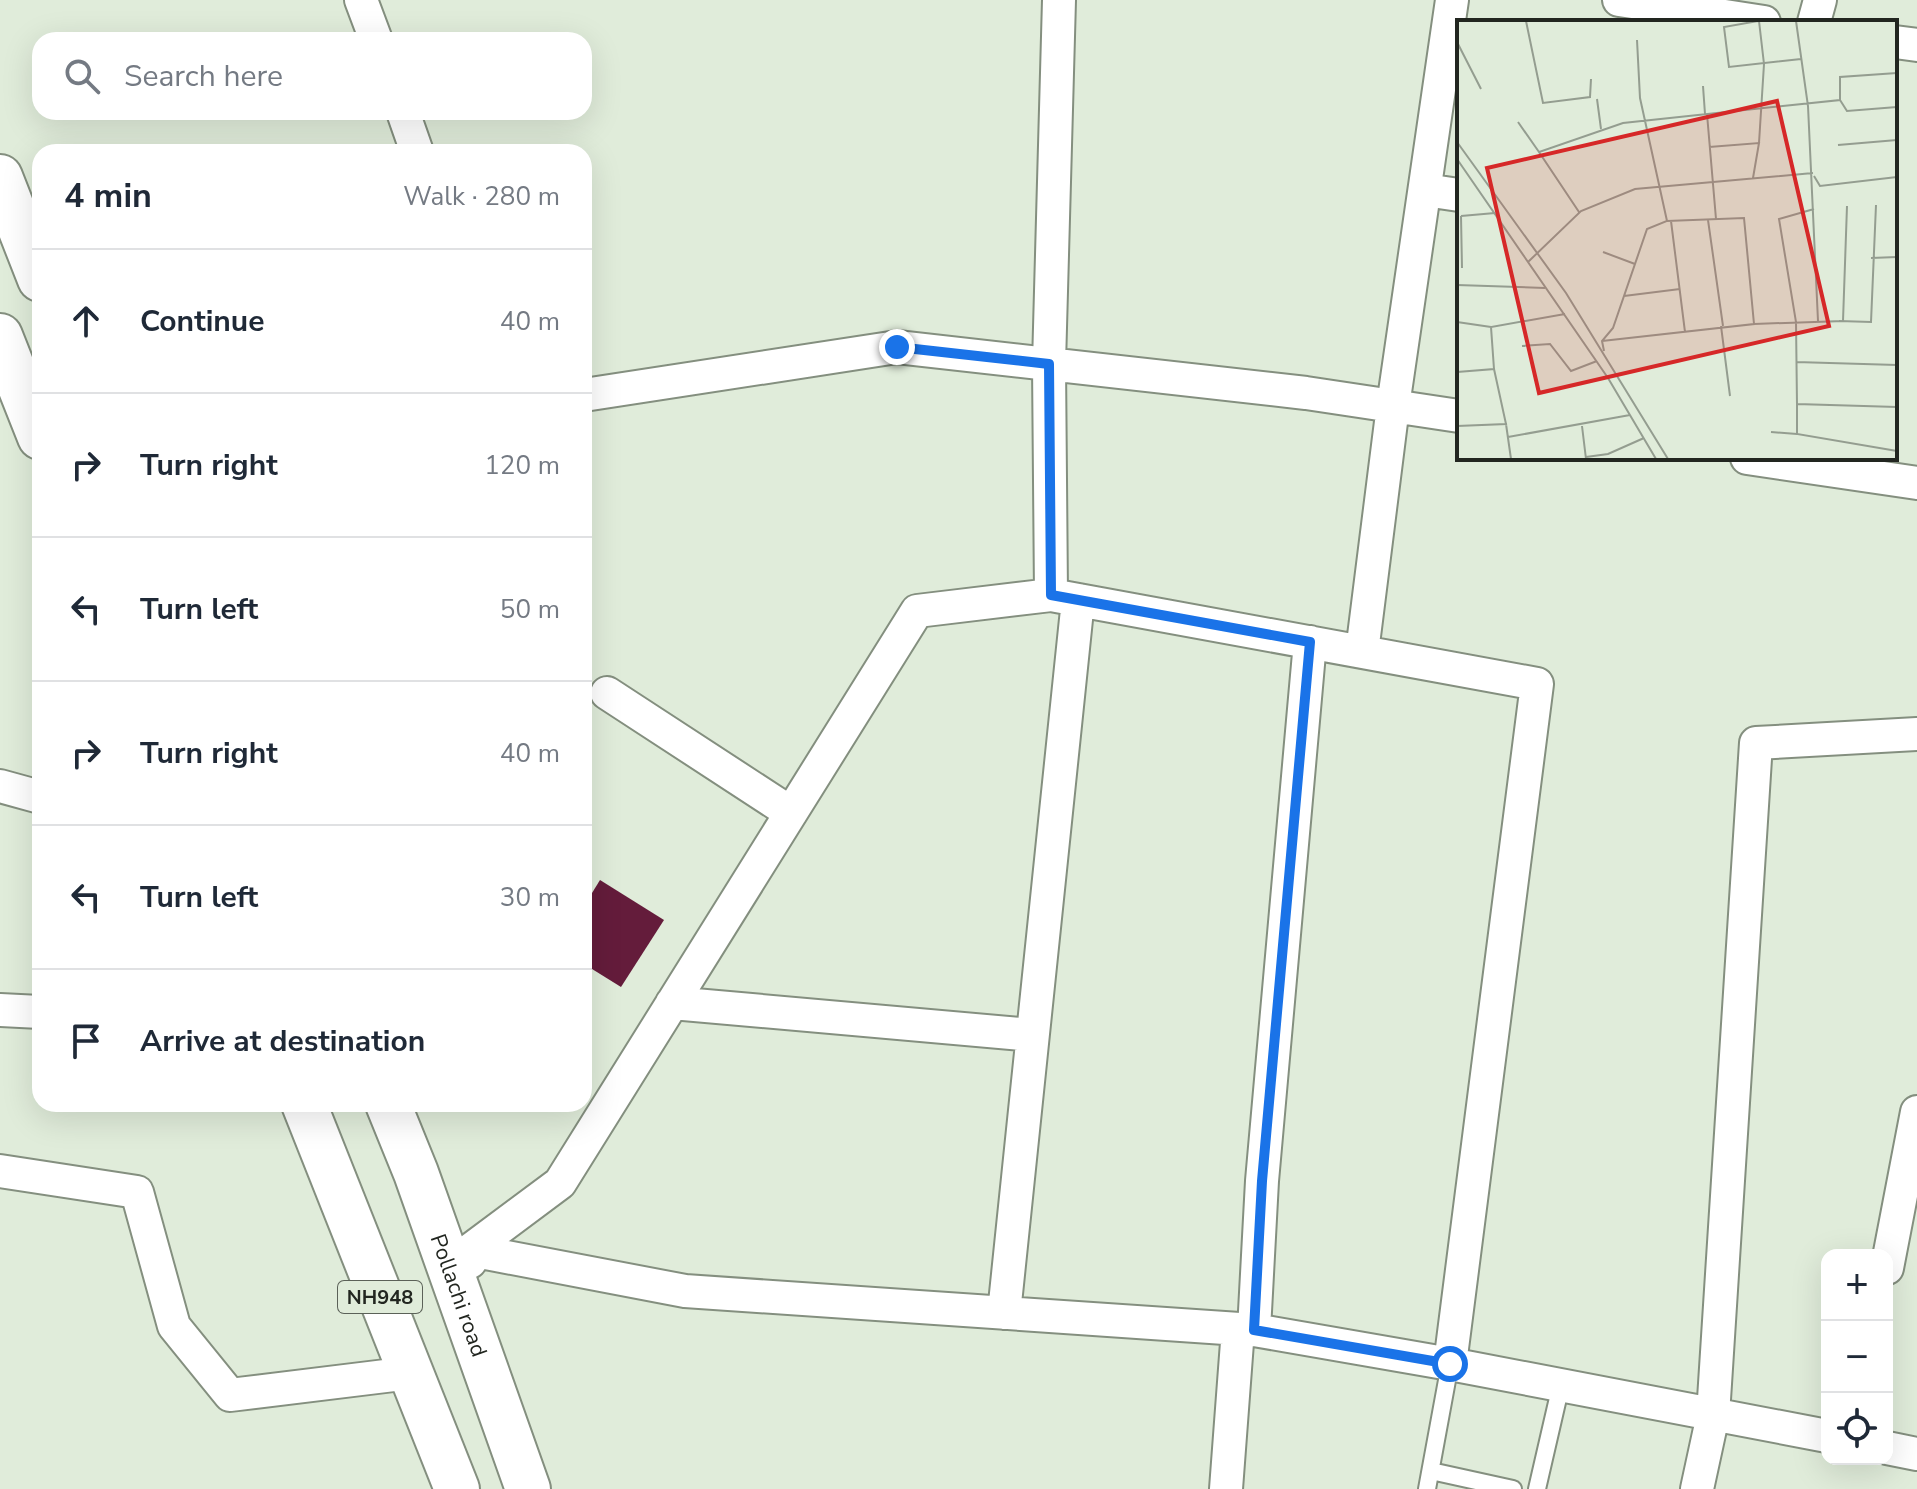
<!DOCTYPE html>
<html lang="en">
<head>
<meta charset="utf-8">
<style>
  :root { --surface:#fff; --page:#f6f6f7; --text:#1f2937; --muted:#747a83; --line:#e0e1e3 }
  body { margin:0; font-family:"Nunito Sans",sans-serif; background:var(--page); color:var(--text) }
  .controls { position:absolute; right:24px; bottom:24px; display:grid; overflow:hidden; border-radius:16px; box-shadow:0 8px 32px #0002 }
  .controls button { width:72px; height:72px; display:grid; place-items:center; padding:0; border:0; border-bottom:2px solid var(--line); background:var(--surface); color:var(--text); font:40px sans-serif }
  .stop { position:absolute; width:24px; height:24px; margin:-18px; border:6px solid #1a73e8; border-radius:50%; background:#fff }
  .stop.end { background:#1a73e8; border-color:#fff; box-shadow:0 2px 8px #0008 }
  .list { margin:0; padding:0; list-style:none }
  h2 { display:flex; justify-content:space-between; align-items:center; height:104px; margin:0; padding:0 32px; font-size:34px }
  h2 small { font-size:26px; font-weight:400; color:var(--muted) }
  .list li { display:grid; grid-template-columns:52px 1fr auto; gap:24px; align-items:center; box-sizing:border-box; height:144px; padding:0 32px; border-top:2px solid var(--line) }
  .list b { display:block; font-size:30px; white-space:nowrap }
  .list em { font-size:26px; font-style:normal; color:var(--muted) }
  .icon { flex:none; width:44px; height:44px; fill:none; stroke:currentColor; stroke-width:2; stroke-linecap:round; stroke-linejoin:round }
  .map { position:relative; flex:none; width:1917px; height:1489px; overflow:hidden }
  .search { position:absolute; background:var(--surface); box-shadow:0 8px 32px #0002; left:32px; top:32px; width:560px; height:88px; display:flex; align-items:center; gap:20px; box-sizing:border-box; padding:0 28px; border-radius:24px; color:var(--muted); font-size:30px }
  .panel { position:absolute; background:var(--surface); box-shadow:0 8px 32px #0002; left:32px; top:144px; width:560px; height:968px; border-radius:24px }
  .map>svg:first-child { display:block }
  .building { fill:#641c3b }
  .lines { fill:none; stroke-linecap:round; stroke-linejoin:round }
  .lane-casing { stroke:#848f7f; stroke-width:20 }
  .street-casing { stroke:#848f7f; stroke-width:36 }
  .highway-casing { stroke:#848f7f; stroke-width:48 }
  .lane { stroke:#fff; stroke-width:16 }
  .street { stroke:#fff; stroke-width:32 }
  .highway { stroke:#fff; stroke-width:44 }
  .route { stroke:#1a73e8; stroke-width:10 }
  .labels { text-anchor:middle; stroke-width:8; stroke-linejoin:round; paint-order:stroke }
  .shield { fill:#e0ecda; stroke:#5b6158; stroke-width:2 }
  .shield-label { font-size:20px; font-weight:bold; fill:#222620 }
  .street-label { font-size:22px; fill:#222620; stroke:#e0ecda }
  .inset-road { fill:none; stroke:#949d90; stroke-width:2 }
  .view { fill:#d62828; fill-opacity:0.15; stroke:#d62828; stroke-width:4 }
  .inset-edge { fill:none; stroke:#222620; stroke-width:4 }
</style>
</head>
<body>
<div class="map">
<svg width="1917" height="1489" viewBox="0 0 1917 1489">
  <rect width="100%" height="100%" fill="#e0ecda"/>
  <path class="building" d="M600,880L664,920L621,987L584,964V906Z"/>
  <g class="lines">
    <g class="lane-casing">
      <path id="lane" d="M1431,1471L1513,1489
        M1427,1489L1450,1364
        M1537,1489L1561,1385"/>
    </g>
    <g class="street-casing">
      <path id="street" d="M361,0L376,40
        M1619,0L1764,22
        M1814,22L1820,0
        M1895,42L1917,45
        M403,112L417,152
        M1425,190L1459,195
        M584,395L897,347L1306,393L1459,416
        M1747,458L1917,483
        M1362,652L1393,406L1452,0
        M607,693L791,813
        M0,786L40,797
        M672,1003L1032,1035
        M0,1010L40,1012
        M0,1171L137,1192L174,1326L230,1395L410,1373
        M470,1250L685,1291L1254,1330L1450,1364L1537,684L1051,595
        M470,1262V1250L560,1183L917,611L1051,595L1049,364L1059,0
        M1887,1268L1917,1112
        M1004,1313L1078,600
        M1254,1330L1262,1181L1310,642
        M1450,1364L1827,1436
        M1887,1448L1917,1454
        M1226,1489L1238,1329
        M1697,1489L1713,1415L1756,743L1917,734"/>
    </g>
    <g class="highway-casing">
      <g id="highway">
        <path d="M0,177L40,279"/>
        <path d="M0,336L40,437"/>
        <path d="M304,1104L457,1489"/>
        <path id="s1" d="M388,1104L416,1173L528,1489"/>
      </g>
    </g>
    <use href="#lane" class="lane"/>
    <use href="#street" class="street"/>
    <use href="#highway" class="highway"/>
  </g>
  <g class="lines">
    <path class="route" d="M897,347L1049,364L1051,595L1310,642L1262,1181L1254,1330L1450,1364"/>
  </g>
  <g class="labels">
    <rect class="shield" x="338" y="1281" width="84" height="32" rx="6"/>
    <g class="shield-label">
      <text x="380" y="1304">NH948</text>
    </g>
    <g class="street-label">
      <text dy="8" stroke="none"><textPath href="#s1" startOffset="204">Pollachi road</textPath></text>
    </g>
  </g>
  <g transform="translate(1457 20)">
    <rect width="440" height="440" fill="#e0ecda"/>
    <path class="inset-road" d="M69,1L86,83L133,77L134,59M301,1L267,7L272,47L344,39M302,1L307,44L302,123M339,1L351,86L361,301M0,22L24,69M246,66L248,94M140,79L144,109M383,80L390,91L440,87M250,94L259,199M61,102L82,132M0,122L109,273L211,439M381,125L440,120M252,127L302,123L296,158M0,139L151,358L199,439M357,156L363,166L440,157M357,189L322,199L339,302L340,384L440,387M122,192L82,132L166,103L383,80V57L440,53M4,196L5,248M4,196L38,193M251,200L266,306M214,201L228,312M146,232L178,244M414,238L440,237M71,242L124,191L178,169L356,153M0,265L88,268M167,276L223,269M382,301L414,302L419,185M0,302L34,307M297,304L386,301L390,186M264,306L273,376M145,321L297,304L287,198L210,201M65,326L93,324L114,351L140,341M147,331L145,321L156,308L190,209L210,201L183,78L180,20M339,342L440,345M0,352L37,349L34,307L108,294M340,384V414L440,431M49,404L54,439M0,406L49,404L37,349M125,406L129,439M314,412L340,414M51,417L173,395M129,437L151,434L187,418"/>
    <path class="view" d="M320,81L372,306L82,373L30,148Z"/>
    <rect width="440" height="440" class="inset-edge"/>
  </g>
</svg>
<div class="controls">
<button>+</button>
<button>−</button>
<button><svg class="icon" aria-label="locate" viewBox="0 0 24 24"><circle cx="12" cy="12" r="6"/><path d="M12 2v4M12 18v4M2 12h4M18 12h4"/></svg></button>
</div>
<div class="stop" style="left:1450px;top:1364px"></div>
<div class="stop end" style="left:897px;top:347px"></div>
<div class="search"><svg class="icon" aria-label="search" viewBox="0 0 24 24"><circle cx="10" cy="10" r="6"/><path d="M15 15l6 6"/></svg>Search here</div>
<section class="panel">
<h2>4 min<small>Walk · 280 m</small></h2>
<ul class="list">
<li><svg class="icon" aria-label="ahead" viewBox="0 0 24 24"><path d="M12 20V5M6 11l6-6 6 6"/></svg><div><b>Continue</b></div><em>40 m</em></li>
<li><svg class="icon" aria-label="right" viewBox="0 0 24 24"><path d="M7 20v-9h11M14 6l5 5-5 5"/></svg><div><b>Turn right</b></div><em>120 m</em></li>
<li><svg class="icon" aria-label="left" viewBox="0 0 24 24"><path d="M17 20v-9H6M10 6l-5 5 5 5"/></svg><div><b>Turn left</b></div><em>50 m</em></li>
<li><svg class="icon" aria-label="right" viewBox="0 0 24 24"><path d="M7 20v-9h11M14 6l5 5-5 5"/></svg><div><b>Turn right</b></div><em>40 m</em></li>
<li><svg class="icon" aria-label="left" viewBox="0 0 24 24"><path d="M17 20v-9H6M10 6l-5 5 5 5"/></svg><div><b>Turn left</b></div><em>30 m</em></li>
<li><svg class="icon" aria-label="arrive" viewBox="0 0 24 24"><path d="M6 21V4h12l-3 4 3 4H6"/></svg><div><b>Arrive at destination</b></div></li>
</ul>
</section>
</div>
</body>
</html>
